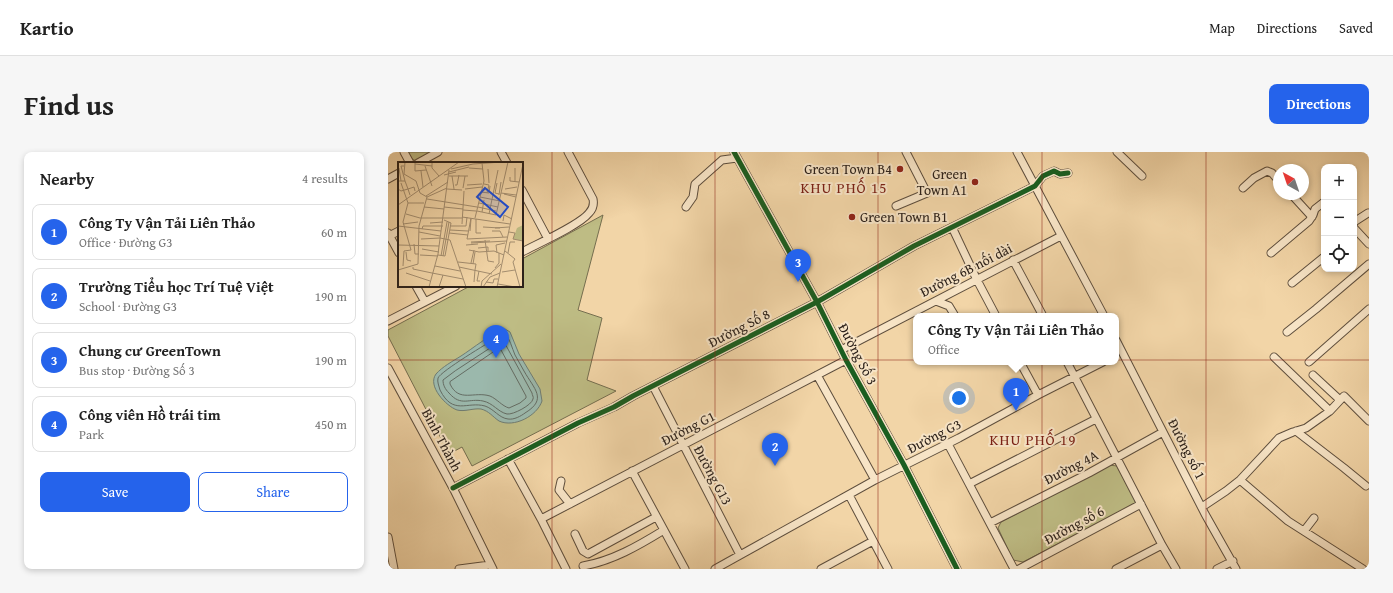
<!DOCTYPE html>
<html lang="en">
<head>
<meta charset="utf-8">
<style>
  :root { --surface:#fff; --page:#f6f6f6; --text:#222; --muted:#767676; --line:#e0e0e0; --accent:#2563eb }
  body { margin:0; font-family:"Gentium Book Plus",serif; background:var(--page); color:var(--text) }
  .controls { position:absolute; right:12px; top:12px; display:grid; overflow:hidden; border-radius:8px; box-shadow:0 2px 6px #0003 }
  .controls button { width:36px; height:36px; display:grid; place-items:center; padding:0; border:0; border-bottom:1px solid var(--line); background:var(--surface); color:var(--text); font:20px sans-serif }
  .compass { position:absolute; left:885px; top:12px; width:36px; height:36px; border-radius:50%; background:var(--surface); box-shadow:0 2px 6px #0003; rotate:320deg }
  .you { position:absolute; left:571px; top:246px; width:14px; height:14px; margin:-10px; border:3px solid #fff; border-radius:50%; background:#1a73e8; box-shadow:0 0 0 6px #1a73e833 }
  .badge { display:grid; place-items:center; width:26px; height:26px; border-radius:50%; background:var(--accent); color:#fff; font-size:13px; font-weight:700 }
  .pin { position:absolute; translate:-50% -33px; filter:drop-shadow(0 1px 2px #0008) }
  .pin::after { content:''; position:absolute; top:21px; width:14px; height:12px; background:inherit; clip-path:polygon(0 0,100% 0,50% 100%) }
  .popup { position:absolute; left:525px; top:161px; width:206px; height:52px; box-sizing:border-box; display:grid; place-content:center; border-radius:8px; background:var(--surface); filter:drop-shadow(0 1px 3px #0005); font-size:13px; white-space:nowrap; color:var(--muted) }
  .popup b { font-size:15px; color:var(--text) }
  .popup::after { content:''; position:absolute; left:50%; top:100%; margin-left:-8px; border:8px solid transparent; border-top-color:var(--surface) }
  .list { margin:0; padding:0; list-style:none }
  h2 { display:flex; justify-content:space-between; align-items:center; height:52px; margin:0; padding:0 16px; font-size:17px }
  h2 small { font-size:13px; font-weight:400; color:var(--muted) }
  .list li { display:grid; grid-template-columns:26px 1fr auto; gap:12px; align-items:center; box-sizing:border-box; height:56px; margin:0 8px 8px; padding:0 8px; border:1px solid var(--line); border-radius:8px }
  .list b { display:block; font-size:15px; white-space:nowrap }
  .list p { margin:0; font-size:13px; white-space:nowrap; color:var(--muted) }
  .list em { font-size:13px; font-style:normal; color:var(--muted) }
  .actions { display:flex; gap:8px; padding:12px 16px }
  .actions a { flex:1; padding:9px 0; border:1px solid var(--accent); border-radius:8px; text-align:center; font-size:14px; color:var(--accent) }
  .actions .main { background:var(--accent); color:#fff }
  .icon { flex:none; width:22px; height:22px; fill:none; stroke:currentColor; stroke-width:2; stroke-linecap:round; stroke-linejoin:round }
  .map { position:relative; flex:none; width:981px; height:417px; overflow:hidden; border-radius:8px }
  header { display:flex; align-items:center; gap:24px; box-sizing:border-box; height:56px; padding:0 20px; background:var(--surface); border-bottom:1px solid var(--line) }
  header strong { font-size:19px }
  nav { display:flex; gap:22px; margin-inline-start:auto; font-size:14px }
  .intro { display:flex; align-items:center; justify-content:space-between; box-sizing:border-box; height:96px; padding:0 24px }
  h1 { margin:0; font-size:28px }
  .button { padding:10px 18px; border-radius:8px; background:var(--accent); color:#fff; font-size:14px; font-weight:700 }
  main { display:flex; gap:24px; padding:0 24px }
  aside { flex:1; background:var(--surface); border-radius:8px; box-shadow:0 2px 6px #0003 }
  .map>svg:first-child { display:block }
  .green { fill:#bebc84; stroke:#756e4f }
  .water { fill:#9bb8ac; stroke:#6f7c72 }
  .lines { fill:none; stroke-linecap:round; stroke-linejoin:round }
  .shore { stroke:#646c63; stroke-width:1 }
  .minor-casing { stroke:#5e4e3d; stroke-width:9 }
  .minor { stroke:#f7e4c6; stroke-width:7 }
  .cycleway-casing { stroke:#f7e4c6; stroke-width:8 }
  .cycleway { stroke:#1b5e20; stroke-width:5 }
  .grid { fill:none; stroke:#8f2418; stroke-width:1; stroke-opacity:0.55 }
  .poi-dot { fill:#8f2418; stroke:#f7e4c6; stroke-width:1.5 }
  .labels { text-anchor:middle; stroke-width:4; stroke-linejoin:round; paint-order:stroke }
  .poi-label { font-size:14px; fill:#2c211a; stroke:#f7e4c6; text-anchor:end }
  .street-label { font-size:14px; fill:#2c211a; stroke:#f7e4c6 }
  .neighbourhood-label { font-size:15px; letter-spacing:1px; fill:#7a1f14; stroke:#f7e4c6 }
  .inset-road { fill:none; stroke:#a38d6f; stroke-width:1 }
  .view { fill:#1d4ed8; fill-opacity:0.15; stroke:#1d4ed8; stroke-width:2 }
  .inset-edge { fill:none; stroke:#2c211a; stroke-width:2 }
</style>
</head>
<body>
<header>
<strong>Kartio</strong>
<nav><a>Map</a><a>Directions</a><a>Saved</a></nav>
</header>
<div class="intro"><h1>Find us</h1><a class="button">Directions</a></div>
<main>
<aside>
<h2>Nearby<small>4 results</small></h2>
<ul class="list">
<li><span class="badge">1</span><div><b>Công Ty Vận Tải Liên Thảo</b><p>Office · Đường G3</p></div><em>60 m</em></li>
<li><span class="badge">2</span><div><b>Trường Tiểu học Trí Tuệ Việt</b><p>School · Đường G3</p></div><em>190 m</em></li>
<li><span class="badge">3</span><div><b>Chung cư GreenTown</b><p>Bus stop · Đường Số 3</p></div><em>190 m</em></li>
<li><span class="badge">4</span><div><b>Công viên Hồ trái tim</b><p>Park</p></div><em>450 m</em></li>
</ul>
<div class="actions"><a class="main">Save</a><a>Share</a></div>
</aside>
<div class="map">
<svg width="981" height="417" viewBox="0 0 981 417">
  <rect width="100%" height="100%" fill="#f2d5a7"/>
  <filter id="stains"><feTurbulence type="fractalNoise" baseFrequency=".005" numOctaves="4"/><feColorMatrix values="0 0 0 0 .2 0 0 0 0 .09 0 0 0 0 .02 0 0 0 .5 -.17"/></filter>
  <radialGradient id="worn" r=".72"><stop offset=".6" stop-color="#630" stop-opacity="0"/><stop offset="1" stop-color="#630" stop-opacity=".3"/></radialGradient>
  <path class="green" d="M20,0H43L28,9L24,7Z
    M215,63L190,158L214,166L199,228L228,239L84,314L74,295L61,302L0,184V178L82,134H134V107Z
    M721,313L729,314L747,348V351L745,353L635,410L625,408L610,376L613,370Z"/>
  <path class="water" d="M117,177L122,180L131,202L152,237L154,249C149,264 126,276 111,269C105,265 101,259 93,257C85,256 77,260 69,258C58,254 39,234 48,222C54,215 65,209 73,204C84,197 105,180 117,177Z"/>
  <g class="lines">
    <path class="shore" d="M117,181C122,187 124,196 127,203C130,208 133,214 136,219C146,237 160,247 137,261C133,264 126,268 120,267C111,266 106,257 97,254C79,249 65,264 52,238C51,234 49,230 50,226C53,219 100,191 110,185Z
      M115,188L144,241C144,243 146,245 145,247C144,253 125,263 119,262C110,260 105,251 95,249C81,246 73,255 61,241C57,237 55,233 55,228L67,219Z
      M110,197L113,198L138,244V246L132,251L121,256C114,254 109,247 102,244C86,239 71,251 62,232V230Z"/>
    <g class="minor-casing">
      <path id="minor" d="M16,0L22,11
        M113,0L119,11
        M346,0L429,150L458,208L516,313L569,417
        M629,0L716,164
        M729,0L754,24
        M30,11L50,0
        M0,27L11,21
        M855,36L866,26L879,19L884,21L891,29
        M134,38L160,87
        M903,42L924,65
        M508,54L539,41L518,0
        M298,55L305,45L307,32L334,8L349,6
        M966,70L980,61
        M564,75L589,128L608,164
        M966,76L981,92
        M0,81L11,101
        M1,84L11,79
        M134,100C149,92 192,73 201,61C205,57 206,52 205,47L180,0
        M883,101L921,69L925,63L927,57L936,50
        M625,108L655,164
        M904,131L936,105
        M28,134L37,150
        M548,149L561,154L567,164
        M0,169L68,134
        M899,180L928,157L981,112
        M728,188L817,362L848,417
        M453,198L673,84
        M886,205L942,259
        M632,210L650,243
        M679,210L774,393L788,417
        M921,210L981,157
        M0,216L65,336L105,417
        M429,223L487,328
        M925,223L952,248
        M265,234L352,403
        M908,279L956,316L978,334
        M560,292L626,417
        M120,307L153,367L178,417
        M244,319L297,417
        M852,328L900,369L975,417
        M173,329L171,338L182,352
        M581,332L708,267
        M65,336L190,271L226,255L245,244L429,150L526,94L647,34L655,24L666,19L672,22L680,21
        M461,343L500,417
        M814,355L838,339L852,328L891,286L905,280L918,276L942,259L956,244L981,269
        M153,367L458,208
        M602,371L701,321L775,280
        M916,379L926,366
        M187,382L195,399L200,402L268,365
        M0,385L6,417
        M195,414C224,409 250,394 276,378
        M71,417L102,413
        M327,417L487,328L571,286L650,243L715,210
        M433,417L485,389
        M631,417L753,352
        M728,417L774,393
        M829,417L845,409"/>
    </g>
    <use href="#minor" class="minor"/>
    <g class="cycleway-casing">
      <path id="cycleway" d="M346,0L429,150L458,208L516,313L569,417
        M65,336L190,271L226,255L245,244L429,150L526,94L647,34L655,24L666,19L672,22L680,21"/>
    </g>
    <use href="#cycleway" class="cycleway"/>
  </g>
  <path class="grid" d="M164,0V417M327,0V417M490,0V417M654,0V417M818,0V417M0,208H981"/>
  <g class="poi-dot">
    <circle cx="512" cy="17" r="4"/>
    <circle cx="587" cy="30" r="4"/>
    <circle cx="464" cy="65" r="4"/>
  </g>
  <g class="labels">
    <g class="poi-label">
      <text x="504" y="22">Green Town B4</text>
      <text x="579" y="27">Green<tspan x="579" dy="16">Town A1</tspan></text>
      <text x="472" y="70" text-anchor="start">Green Town B1</text>
    </g>
    <g class="street-label">
      <text transform="translate(578 118) rotate(-27)" y="5">Đường 6B nối dài</text>
      <text transform="translate(351 176) rotate(-27)" y="5">Đường Số 8</text>
      <text transform="translate(470 202) rotate(62)" y="5">Đường Số 3</text>
      <text transform="translate(300 276) rotate(-27)" y="5">Đường G1</text>
      <text transform="translate(546 284) rotate(-27)" y="5">Đường G3</text>
      <text transform="translate(54 288) rotate(62)" y="5">Bình Thành</text>
      <text transform="translate(799 297) rotate(63)" y="5">Đường số 1</text>
      <text transform="translate(683 315) rotate(-27)" y="5">Đường 4A</text>
      <text transform="translate(325 323) rotate(62)" y="5">Đường G13</text>
      <text transform="translate(686 373) rotate(-28)" y="5">Đường số 6</text>
    </g>
    <g class="neighbourhood-label">
      <text x="456" y="41">KHU PHỐ 15</text>
      <text x="645" y="293">KHU PHỐ 19</text>
    </g>
  </g>
  <g transform="translate(10 10)">
    <rect width="125" height="125" fill="#f2d5a7"/>
    <path d="M125,63V79L115,77L119,66Z" fill="#bebc84"/>
    <path class="inset-road" d="M17,0V9L28,8M34,0V6L41,14M17,2L34,4M6,4H3L7,19M27,4L34,24M1,6L3,19M71,6L85,7M53,7L75,2L104,0M90,7L91,21M23,9L25,25M51,10L71,5M46,13L58,10M51,14H70M54,14L56,27M112,15V19L121,20M0,19H7L10,27L16,25L17,29M117,19V6M3,21L10,41L5,60L13,88L6,89L5,104M99,21L97,31L101,32M86,22L91,23L89,31M57,23H59L61,13M69,23L84,22M65,26L67,14M0,27L3,29L10,27L12,33M49,27L64,28M67,27L84,25M107,27L119,25M83,30L91,31L92,24M103,31L118,33M106,32L118,35M101,33L103,20M28,34L50,20M29,35L49,26M82,35L102,39M29,37L79,45M10,41H26M81,41L100,45M0,43L61,0M26,45L46,47M46,45L65,47M80,45L98,49M65,48L78,49M79,49L98,53L110,0M84,50L86,38M8,52L22,56H64M91,52L100,8M64,55L112,62M77,56L86,19L84,1M78,57V71H83M105,59L106,53L114,57M32,61L45,60M5,62L20,60M64,62L66,29M0,64L43,69M53,64H68L69,55M85,65L102,66M97,66L111,65M24,67L25,64H45M52,68L70,69M72,69L73,57M94,69H102L105,75M21,70L42,74M111,70L117,71L115,77L125,79M51,71L70,73M42,76L52,78L68,125M23,77L42,76M69,77L109,75M69,77L73,56M87,78L90,99L96,100M73,80L92,79M73,81L109,79M16,82L17,92H21M0,83L41,84M68,83L80,82M80,86L90,85V89M24,87L41,90M71,88L81,90L96,89L106,93M107,89L117,97M8,90L9,98L13,99M99,91L98,83L107,81M110,91L112,80H117M22,93L40,94M40,93L47,94L53,61L46,58M43,94L49,60M45,94L51,60M117,97L115,100L122,125M60,100L78,102L77,108M73,101L76,88M75,102L77,90M37,104L62,109M15,105V107L34,111M61,105L94,112M97,106L101,101V91M0,108L20,102L21,64L29,35L22,31L18,19L6,12L7,0M81,109L79,119H82M104,110L117,108M8,111L32,119M34,111L65,117M76,120L77,108M88,120L95,121L96,117H100M100,122L117,125M31,125L40,92L51,8M41,125L45,113M83,125L84,119L103,102M85,125L92,115L102,111M99,125L125,2"/>
    <path class="view" d="M87,26L110,45L102,55L79,35Z"/>
    <rect width="125" height="125" class="inset-edge"/>
  </g>
  <rect width="100%" height="100%" filter="url(#stains)"/>
  <rect width="100%" height="100%" fill="url(#worn)"/>
</svg>
<div class="controls">
<button>+</button>
<button>−</button>
<button><svg class="icon" aria-label="locate" viewBox="0 0 24 24"><circle cx="12" cy="12" r="6"/><path d="M12 2v4M12 18v4M2 12h4M18 12h4"/></svg></button>
</div>
<svg class="compass" viewBox="-18 -18 36 36"><path d="M0-13l5 13h-10z" fill="#e53935"/><path d="M0 13l5-13h-10z" fill="#767676"/></svg>
<div class="you"></div>
<div class="pin badge" style="left:628px;top:259px">1</div>
<div class="popup"><b>Công Ty Vận Tải Liên Thảo</b>Office</div>
<div class="pin badge" style="left:387px;top:314px">2</div>
<div class="pin badge" style="left:410px;top:130px">3</div>
<div class="pin badge" style="left:108px;top:206px">4</div>
</div>
</main>
</body>
</html>
